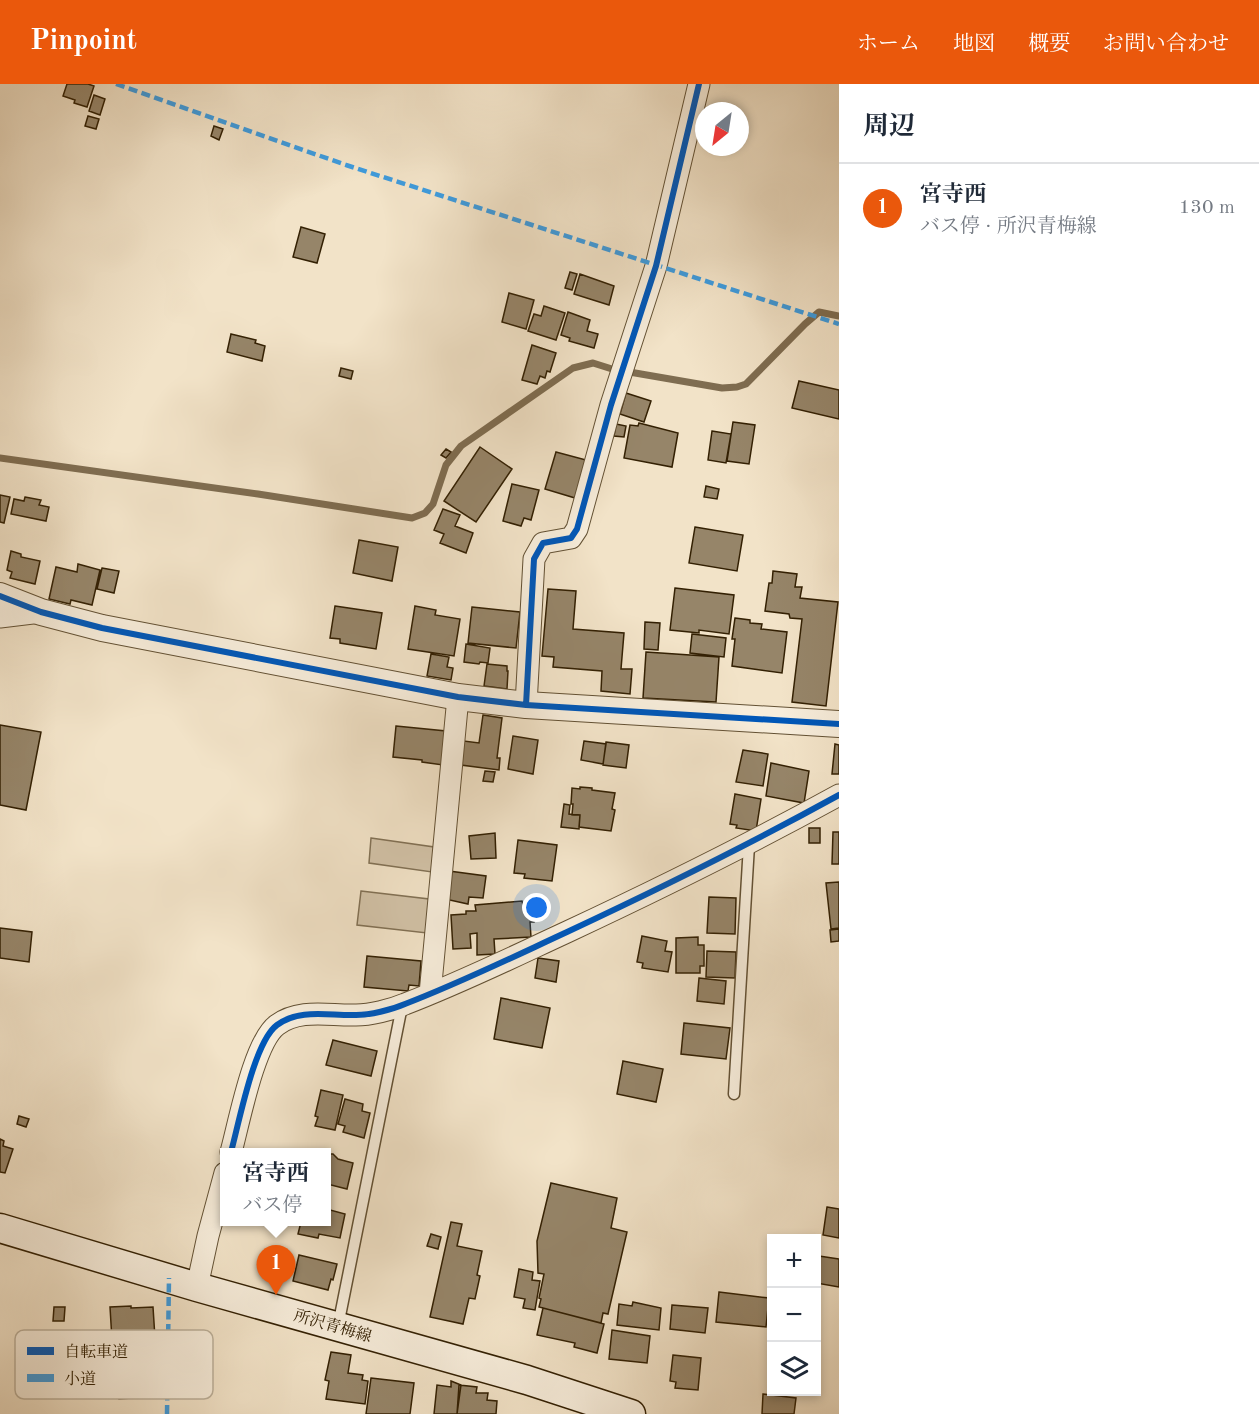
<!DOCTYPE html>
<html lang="ja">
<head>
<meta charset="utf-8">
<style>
  :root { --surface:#fff; --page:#f2f2f3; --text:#1f2937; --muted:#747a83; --line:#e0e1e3; --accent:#ea580c }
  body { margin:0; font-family:"Old Standard TT","Noto Serif JP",serif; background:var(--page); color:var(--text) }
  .controls { position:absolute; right:18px; bottom:18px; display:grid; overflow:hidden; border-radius:0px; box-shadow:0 3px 9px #0003 }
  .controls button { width:54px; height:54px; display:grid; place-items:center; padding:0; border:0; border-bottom:2px solid var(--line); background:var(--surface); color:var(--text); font:30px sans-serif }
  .compass { position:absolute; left:695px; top:18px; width:54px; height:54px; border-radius:50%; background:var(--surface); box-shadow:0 3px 9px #0003; rotate:210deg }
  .you { position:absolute; left:537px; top:824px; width:21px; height:21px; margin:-15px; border:4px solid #fff; border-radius:50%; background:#1a73e8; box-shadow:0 0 0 9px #1a73e833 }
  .badge { display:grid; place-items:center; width:39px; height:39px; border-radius:50%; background:var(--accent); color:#fff; font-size:20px; font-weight:700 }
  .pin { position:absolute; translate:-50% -50px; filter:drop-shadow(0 2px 3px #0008) }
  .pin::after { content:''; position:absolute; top:32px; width:21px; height:18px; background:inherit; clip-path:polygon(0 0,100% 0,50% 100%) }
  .popup { position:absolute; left:220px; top:1064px; width:111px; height:78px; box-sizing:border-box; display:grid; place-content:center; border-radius:0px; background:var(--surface); filter:drop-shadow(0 2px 4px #0005); font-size:20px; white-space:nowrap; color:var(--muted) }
  .popup b { font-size:22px; color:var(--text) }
  .popup::after { content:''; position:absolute; left:50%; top:100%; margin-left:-12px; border:12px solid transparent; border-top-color:var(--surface) }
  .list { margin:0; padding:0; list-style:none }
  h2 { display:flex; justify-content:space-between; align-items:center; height:78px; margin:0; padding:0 24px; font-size:26px }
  h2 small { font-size:20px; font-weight:400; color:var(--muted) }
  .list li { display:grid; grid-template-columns:39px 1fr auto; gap:18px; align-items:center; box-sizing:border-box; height:90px; padding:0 24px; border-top:2px solid var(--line) }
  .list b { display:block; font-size:22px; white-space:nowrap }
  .list p { margin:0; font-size:20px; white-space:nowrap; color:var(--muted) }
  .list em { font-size:20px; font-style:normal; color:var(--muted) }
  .icon { flex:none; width:33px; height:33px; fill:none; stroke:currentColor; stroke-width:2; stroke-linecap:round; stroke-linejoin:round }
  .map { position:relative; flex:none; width:839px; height:1330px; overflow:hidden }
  header { display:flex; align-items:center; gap:36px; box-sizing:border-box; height:84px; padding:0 30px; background:var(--accent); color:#fff }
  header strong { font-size:28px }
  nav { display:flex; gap:33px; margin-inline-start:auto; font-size:21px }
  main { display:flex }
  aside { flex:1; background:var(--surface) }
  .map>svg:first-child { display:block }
  .green { fill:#d2c2a7; stroke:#827155; stroke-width:1.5 }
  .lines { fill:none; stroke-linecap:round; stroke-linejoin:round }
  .stream { stroke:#7f6d51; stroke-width:7 }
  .building { fill:#968569; stroke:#332003; stroke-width:1.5 }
  .service-casing { stroke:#635134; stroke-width:13 }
  .minor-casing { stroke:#635134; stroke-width:23 }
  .tertiary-casing { stroke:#635134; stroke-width:28 }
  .secondary-casing { stroke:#332003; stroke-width:31 }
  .service { stroke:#f7eddb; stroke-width:10 }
  .minor { stroke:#f7eddb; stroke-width:21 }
  .tertiary { stroke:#f7eddb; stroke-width:26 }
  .secondary { stroke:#f7eddb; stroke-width:28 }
  .quiet { stroke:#3e9bdd; stroke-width:4.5; stroke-dasharray:9 4.5; stroke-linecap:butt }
  .cycleway-casing { stroke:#f7eddb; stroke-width:10 }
  .cycleway { stroke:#0057b8; stroke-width:6 }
  .labels { text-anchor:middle; stroke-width:4.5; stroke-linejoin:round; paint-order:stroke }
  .street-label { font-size:16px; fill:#332003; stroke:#f7eddb }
  .key { fill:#f7eddb; stroke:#bcb09a; stroke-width:1.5 }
  .key-label { font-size:16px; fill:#332003 }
</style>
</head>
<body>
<header>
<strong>Pinpoint</strong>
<nav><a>ホーム</a><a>地図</a><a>概要</a><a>お問い合わせ</a></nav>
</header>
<main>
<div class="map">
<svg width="839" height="1330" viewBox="0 0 839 1330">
  <rect width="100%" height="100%" fill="#f2e3c8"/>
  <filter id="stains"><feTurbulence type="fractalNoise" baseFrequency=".00333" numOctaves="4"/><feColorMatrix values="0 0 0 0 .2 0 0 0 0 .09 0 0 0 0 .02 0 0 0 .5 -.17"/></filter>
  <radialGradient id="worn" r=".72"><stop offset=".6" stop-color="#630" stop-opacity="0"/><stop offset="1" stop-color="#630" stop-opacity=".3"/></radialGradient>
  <path class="green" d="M371,754L434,763L432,788L369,779Z
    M361,807L429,815L427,849L357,841Z"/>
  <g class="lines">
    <path class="stream" d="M0,374L258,410L412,434L425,429L433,420L446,381L461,362L573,284L593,279L612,285L722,304L737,303L746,300L805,240L819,228L839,232"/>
  </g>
  <path class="building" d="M67,0H88L94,2L87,23L74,19L75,16L63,12Z
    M94,11L105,15L100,31L89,27Z
    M88,32L99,35L96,45L85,42Z
    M214,42L223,45L219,56L211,52Z
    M301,143L325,150L317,179L293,173Z
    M570,188L577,190L572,206L565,204Z
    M580,190L614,202L609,221L574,210Z
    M509,209L534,216L526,245L502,238Z
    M544,222L565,229L556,256L528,247L534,230L541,232Z
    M568,228L590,236L587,247L598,250L594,264L569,257L570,254L561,251Z
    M231,250L256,256L255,259L265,262L262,277L227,268Z
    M532,261L556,269L550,288L547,287L545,294L540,292L537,300L522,296Z
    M341,284L353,287L351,295L339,292Z
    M799,297L839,306V335L792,324Z
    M626,309L651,317L644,338L620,330Z
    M733,338L755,341L749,380L727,377Z
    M639,339L678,349L672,383L624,374L630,341L638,342Z
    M616,340L626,342L624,353L614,352Z
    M712,347L731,350L726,379L708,376Z
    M480,363L512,385L476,438L444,417Z
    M446,365L451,368L446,374L441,371Z
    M556,368L586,376L575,414L545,405Z
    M512,400L539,406L531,436L524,434L521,442L503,437Z
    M706,402L719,405L717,415L704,413Z
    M0,411L10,413L4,439L0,438Z
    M25,413L41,416L39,421L49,423L46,437L11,430L14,415L24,417Z
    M443,425L460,431L455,442L473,449L466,469L440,459L444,450L434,446Z
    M695,443L743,451L737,487L689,479Z
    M359,456L398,463L392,497L353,489Z
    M11,467L21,470V473L40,477L35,500L10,494L12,488L7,486Z
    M78,480L100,486L92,521L71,516L70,520L49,515L56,483L77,488Z
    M102,484L119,487L114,509L97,505Z
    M773,487L797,490L795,503H802L800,514L838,518L826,622L792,618L802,535L790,534L789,530L765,527L769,499H772Z
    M675,504L734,511L729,550L699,546V549L670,546Z
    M548,505L576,507L573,545L624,549L621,585H632L630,610L601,607L602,587L553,583L554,573L542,572Z
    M335,522L382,529L376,565L340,559V555L330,554Z
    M415,522L436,526L435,531L460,535L454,572L408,565Z
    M472,523L520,528L516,564L468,559Z
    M735,534L750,536V539L762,540L761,545L787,548L782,589L732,582L735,555H732Z
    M645,538L660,539L658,566L644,565Z
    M692,550L726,554L724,573L690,569Z
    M466,560L490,564L488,579L480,578L479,580L464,578Z
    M646,568L719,573L716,618L643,614Z
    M431,570L449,573L447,583L453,584L451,596L427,592Z
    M487,580L507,582V587H508L507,605L484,602Z
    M483,631L502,634L497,674H500L499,686L461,681L464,657L479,659Z
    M0,641L41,648L26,726L0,721Z
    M396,642L446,647L443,681L422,678V676L393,673Z
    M513,652L538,656L533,690L508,685Z
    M584,657L606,660L603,680L581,676Z
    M606,658L629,661L626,684L603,681Z
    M835,660L839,661V690H832Z
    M743,666L768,670L763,702L736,698Z
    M771,679L809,687L804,719L766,712Z
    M485,687L495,688L493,698L483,697Z
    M580,703L592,704V706L615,709L612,725L615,726L611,747L579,743L580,731H572L573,720H571L572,704L580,705Z
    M735,710L761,715L756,747L736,744L737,741L730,740Z
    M564,720L570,721L569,730L580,731L579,745L561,743Z
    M809,744H820V759H809Z
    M833,748H839V780H832Z
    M495,749L496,774L471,775L469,752Z
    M518,756L557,761L552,797L524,794L525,790L514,789Z
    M449,787L486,792L483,814L469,813L468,820L445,815Z
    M839,798V844L831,845L826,799Z
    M709,813L736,814L735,850L707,849Z
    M522,817L523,821L533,820L534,838H530L531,853L494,855L495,870L477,871V849L470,850L471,864L453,865L451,831L466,830V827H476L475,821Z
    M0,844L32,848L29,878L0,874Z
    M839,845V857L831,858L830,846Z
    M642,852L667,857L665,867L672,868L668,888L642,884L643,879L637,878Z
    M698,853V861H704V882H700V889H676V854Z
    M707,867L736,868L735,894L706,893Z
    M367,872L421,877L419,902L409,901L408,907L364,903Z
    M538,874L559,877L556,898L535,894Z
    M699,894L726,897L724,920L697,917Z
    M501,914L550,924L542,964L494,955Z
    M684,939L730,944L726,975L681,970Z
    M333,956L377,967L371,992L326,981Z
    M623,977L663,985L656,1018L617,1010Z
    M321,1006L343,1011L335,1046L315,1042L318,1033L315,1032Z
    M345,1015L363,1020L362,1027L370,1029L364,1054L343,1048L345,1042L338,1040Z
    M19,1032L29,1035L26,1043L17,1040Z
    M0,1055L4,1057L3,1062L13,1065L5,1089L0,1088Z
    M329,1070H333L338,1075L353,1079L347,1105L327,1100V1071Z
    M551,1099L617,1114L611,1144L627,1148L608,1230L603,1229L601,1239L539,1223L541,1215L539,1214L544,1190L538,1189L537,1157Z
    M827,1123L839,1125V1154L823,1151Z
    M327,1124H330V1126L345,1130L340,1154L319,1150L318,1154L298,1150L301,1138H327Z
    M451,1138L462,1140L457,1162L482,1167L477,1191L480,1192L475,1215L469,1214L463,1240L430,1233Z
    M431,1150L441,1153L438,1165L427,1162Z
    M299,1171L337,1180L333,1196L331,1195L328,1206L293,1197Z
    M819,1172L839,1175V1203L816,1199Z
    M519,1185L533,1188L532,1196L540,1197L535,1226L523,1224L525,1215L514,1213Z
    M719,1208L769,1214L766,1243L716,1238Z
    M633,1218L661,1224L659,1246L617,1241L619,1220L632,1222Z
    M672,1221L708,1224L705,1249L670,1245Z
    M131,1222V1224L153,1223L155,1254L112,1256L110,1223Z
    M54,1223H65L64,1237H53Z
    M543,1224L604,1240L597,1269L574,1263L575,1259L537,1251Z
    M612,1246L650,1252L647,1279L609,1275Z
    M46,1266H55V1274L47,1275Z
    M331,1268L351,1271L348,1289L363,1291L362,1296L368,1297L365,1320L326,1315L329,1297L325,1296Z
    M673,1271L701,1274L698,1306L675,1304L676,1298L670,1297Z
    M137,1283V1285L157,1284L159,1312L119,1315L116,1284Z
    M371,1294L414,1299L410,1330H366Z
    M451,1297L461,1301L457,1330H434L437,1301L451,1303Z
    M459,1301L477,1303L476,1309H488L487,1316L497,1317L496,1330H457Z
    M763,1310L796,1314L794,1330H762Z"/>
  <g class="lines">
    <g class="service-casing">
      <path id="service" d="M734,1010L749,761
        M338,1242L402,922"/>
    </g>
    <g class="minor-casing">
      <path id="minor" d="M0,533L41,528
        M526,621L534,475L543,459L571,454L577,445L611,321L656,182L699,0
        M430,910L458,613
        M231,1068C239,1039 254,958 277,941C300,924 329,932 356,931C370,931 391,926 405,920C460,899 513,873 567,848C659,805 750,760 839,711
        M197,1203L208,1152L225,1089"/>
    </g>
    <g class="tertiary-casing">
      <path id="tertiary" d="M0,512L41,528L102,544L458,613L526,621L839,640"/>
    </g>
    <g class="secondary-casing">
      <path id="secondary" d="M0,1144L197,1203L527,1296L631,1330"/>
    </g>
    <use href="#service" class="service"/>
    <use href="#minor" class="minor"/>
    <use href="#tertiary" class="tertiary"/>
    <use href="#secondary" class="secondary"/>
    <path class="quiet" d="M116,0L346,81L839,240
      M167,1330L169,1194"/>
    <g class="cycleway-casing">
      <path id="cycleway" d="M0,512L41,528L102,544L458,613L526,621L839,640
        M526,621L534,475L543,459L571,454L577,445L611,321L656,182L699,0
        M231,1068C239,1039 254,958 277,941C300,924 329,932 356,931C370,931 391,926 405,920C460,899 513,873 567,848C659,805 750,760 839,711"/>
    </g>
    <use href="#cycleway" class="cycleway"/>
  </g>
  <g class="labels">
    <g class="street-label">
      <text transform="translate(333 1241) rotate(16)" y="6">所沢青梅線</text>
    </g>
  </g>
  <rect x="15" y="1246" width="198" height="69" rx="9" class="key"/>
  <rect x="27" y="1263" width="27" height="8" fill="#0057b8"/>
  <rect x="27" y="1290" width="27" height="8" fill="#3e9bdd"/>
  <g class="key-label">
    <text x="64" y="1273">自転車道</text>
    <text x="64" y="1300">小道</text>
  </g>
  <rect width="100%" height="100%" filter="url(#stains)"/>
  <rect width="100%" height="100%" fill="url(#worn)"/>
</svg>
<div class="controls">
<button>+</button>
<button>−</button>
<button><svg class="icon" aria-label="layers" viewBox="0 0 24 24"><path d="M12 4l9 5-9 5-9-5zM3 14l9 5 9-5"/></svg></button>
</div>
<svg class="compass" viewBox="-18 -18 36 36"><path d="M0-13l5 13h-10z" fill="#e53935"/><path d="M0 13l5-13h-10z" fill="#747a83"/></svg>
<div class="you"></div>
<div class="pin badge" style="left:276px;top:1211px">1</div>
<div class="popup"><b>宮寺西</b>バス停</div>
</div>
<aside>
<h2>周辺<small></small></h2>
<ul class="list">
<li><span class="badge">1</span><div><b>宮寺西</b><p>バス停 · 所沢青梅線</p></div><em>130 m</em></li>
</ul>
</aside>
</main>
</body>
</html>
